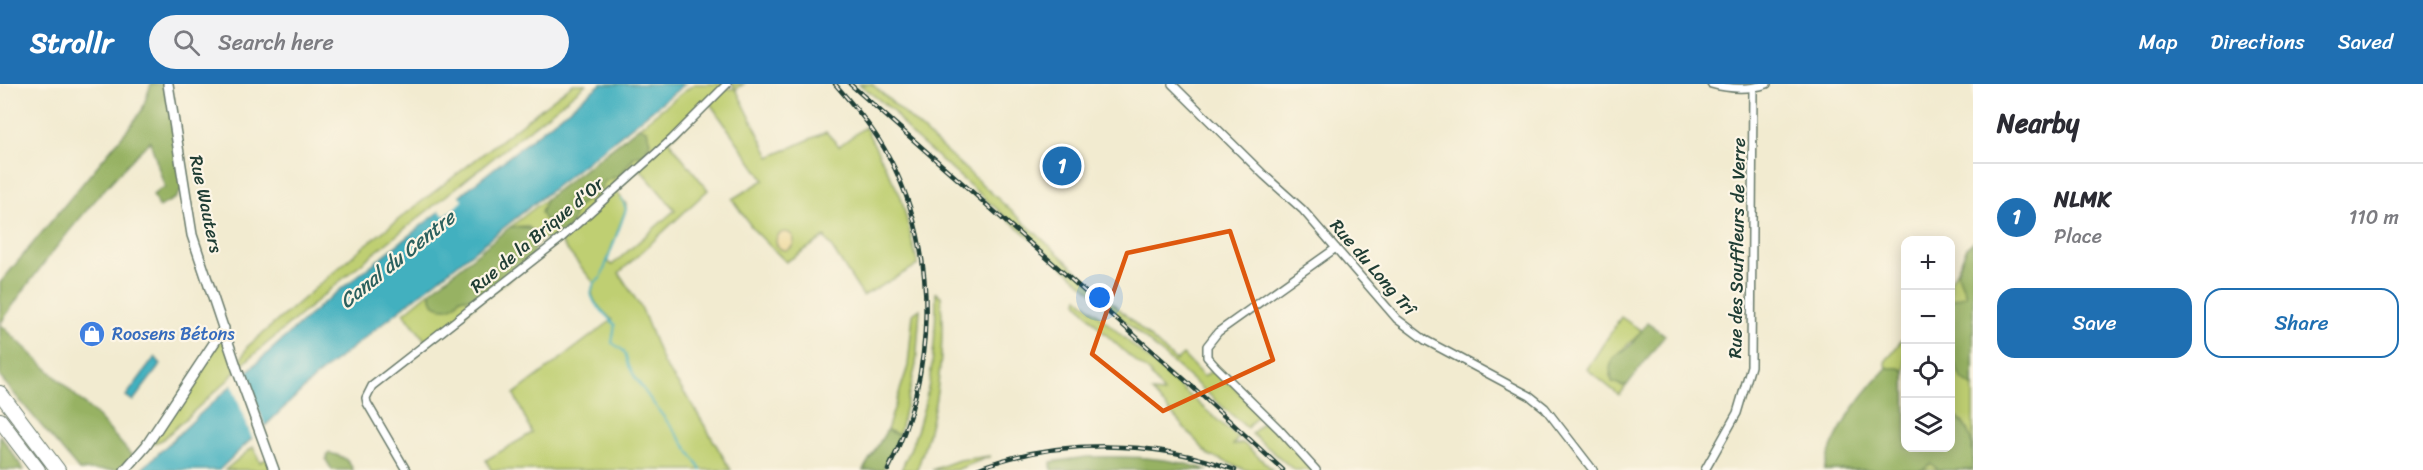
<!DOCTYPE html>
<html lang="en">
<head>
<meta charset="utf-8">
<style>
  :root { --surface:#fff; --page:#f2f2f3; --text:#2b2b33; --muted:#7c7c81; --line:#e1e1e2; --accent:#1f6fb2 }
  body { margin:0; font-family:Sriracha,sans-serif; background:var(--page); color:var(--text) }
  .controls { position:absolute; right:18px; bottom:18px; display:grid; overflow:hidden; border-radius:12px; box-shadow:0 3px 15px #0003 }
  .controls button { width:54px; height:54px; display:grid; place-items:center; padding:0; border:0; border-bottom:2px solid var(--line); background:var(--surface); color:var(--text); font:30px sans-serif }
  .you { position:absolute; left:1100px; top:214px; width:21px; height:21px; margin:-15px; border:4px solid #fff; border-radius:50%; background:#1a73e8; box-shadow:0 0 0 9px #1a73e833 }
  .badge { display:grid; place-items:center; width:39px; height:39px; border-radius:50%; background:var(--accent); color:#fff; font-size:20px; font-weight:700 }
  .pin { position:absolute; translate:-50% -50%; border:3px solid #fff; box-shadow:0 2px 6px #0006 }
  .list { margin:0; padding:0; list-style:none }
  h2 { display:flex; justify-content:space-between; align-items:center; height:78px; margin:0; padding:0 24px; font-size:26px }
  h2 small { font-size:20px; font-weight:400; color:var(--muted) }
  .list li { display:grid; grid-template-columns:39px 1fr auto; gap:18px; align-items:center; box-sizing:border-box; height:108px; padding:0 24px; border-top:2px solid var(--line) }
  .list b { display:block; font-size:22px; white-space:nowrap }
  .list p { margin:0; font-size:20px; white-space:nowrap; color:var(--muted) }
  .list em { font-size:20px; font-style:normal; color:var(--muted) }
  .actions { display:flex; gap:12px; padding:18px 24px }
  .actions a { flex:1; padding:14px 0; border:2px solid var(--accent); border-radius:18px; text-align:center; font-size:21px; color:var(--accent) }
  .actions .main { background:var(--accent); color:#fff }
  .icon { flex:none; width:33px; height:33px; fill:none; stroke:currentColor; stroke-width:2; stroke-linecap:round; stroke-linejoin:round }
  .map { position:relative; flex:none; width:1973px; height:386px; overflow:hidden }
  header { display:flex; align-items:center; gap:36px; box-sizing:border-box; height:84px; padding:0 30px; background:var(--accent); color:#fff }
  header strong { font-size:28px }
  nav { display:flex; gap:33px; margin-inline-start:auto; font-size:21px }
  .search { width:420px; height:54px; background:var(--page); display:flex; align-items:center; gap:15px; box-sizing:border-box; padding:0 21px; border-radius:33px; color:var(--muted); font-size:22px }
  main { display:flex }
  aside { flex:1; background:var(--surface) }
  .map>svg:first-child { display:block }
  .green { fill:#bfcf72; stroke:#6f8653; stroke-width:1.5; fill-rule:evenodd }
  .forest { fill:#97b264; stroke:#5b784c; stroke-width:1.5 }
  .sand { fill:#eeda9e; stroke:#868c69; stroke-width:1.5 }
  .water { fill:#42b0bf; stroke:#30767a; stroke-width:1.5 }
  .pier { fill:#f2ebd0 }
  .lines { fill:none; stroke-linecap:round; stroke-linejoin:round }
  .stream { stroke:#42b0bf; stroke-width:2 }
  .minor-casing { stroke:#697a6b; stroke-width:10 }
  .tertiary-casing { stroke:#697a6b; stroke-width:12 }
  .motorway-casing { stroke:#697a6b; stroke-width:16 }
  .minor { stroke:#fff; stroke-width:7 }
  .tertiary { stroke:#fff; stroke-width:9 }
  .motorway { stroke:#fff; stroke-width:14 }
  .rail-casing { stroke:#1f3d34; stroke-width:4.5 }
  .rail { stroke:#fcf5e5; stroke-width:2; stroke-dasharray:7; stroke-linecap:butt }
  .marked { fill:none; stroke:#de580e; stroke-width:4.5; stroke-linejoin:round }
  .labels { text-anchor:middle; stroke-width:4.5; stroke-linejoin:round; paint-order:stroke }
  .street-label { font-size:18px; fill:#1f3d34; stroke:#fcf5e5 }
  .shop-label { font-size:18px; fill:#366cbe; stroke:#fcf5e5; text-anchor:start }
  .water-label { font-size:20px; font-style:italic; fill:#2a605e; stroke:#fcf5e5 }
</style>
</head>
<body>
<header>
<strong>Strollr</strong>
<div class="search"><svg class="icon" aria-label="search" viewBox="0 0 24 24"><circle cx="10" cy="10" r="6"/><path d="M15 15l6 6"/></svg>Search here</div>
<nav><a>Map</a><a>Directions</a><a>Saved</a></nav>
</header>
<main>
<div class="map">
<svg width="1973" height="386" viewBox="0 0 1973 386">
  <rect width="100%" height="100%" fill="#fcf5e5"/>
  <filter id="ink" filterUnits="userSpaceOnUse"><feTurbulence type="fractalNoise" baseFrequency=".0167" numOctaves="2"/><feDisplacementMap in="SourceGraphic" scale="12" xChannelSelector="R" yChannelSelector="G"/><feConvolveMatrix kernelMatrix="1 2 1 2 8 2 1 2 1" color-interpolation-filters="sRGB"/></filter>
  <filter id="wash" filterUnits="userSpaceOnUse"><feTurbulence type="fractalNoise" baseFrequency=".008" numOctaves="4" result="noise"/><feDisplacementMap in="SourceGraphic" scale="24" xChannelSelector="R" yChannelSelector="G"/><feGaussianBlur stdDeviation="1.35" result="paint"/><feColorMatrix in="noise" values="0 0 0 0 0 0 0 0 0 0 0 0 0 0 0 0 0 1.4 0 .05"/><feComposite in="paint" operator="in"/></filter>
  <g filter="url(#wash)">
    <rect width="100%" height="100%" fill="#f2ebd0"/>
    <path class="green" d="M573,0H586L353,186L237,285L229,295L162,356L146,362L224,244L237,284L247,263L363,163Z
      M694,0H727L723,4L735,5L732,0H744L736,5L770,73L826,48L839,62L865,43L901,113L918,181L863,212L825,153L786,178L753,145L732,115L764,96L709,18L669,57L708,106L619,189L642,225L663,279L690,317L731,386H491L486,376L532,349L514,310L612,236C602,226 586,215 594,199L559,156L545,154L536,161L532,146L527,142L510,143ZM639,84L675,126L612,181L607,177L626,125V120L615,106Z
      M859,0H872L1176,277L1183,271L1204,293L1216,283L1259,330L1247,344L910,49L892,26Z
      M1973,158V386H1824C1834,346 1859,313 1887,284L1885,278L1905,252L1906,364H1950L1951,196C1960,184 1962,168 1973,158Z
      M533,171L534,176L427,259L404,229L431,207V214H476Z
      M936,209L941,212C945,271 937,330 917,386H901C929,330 936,271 936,209Z
      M1078,213L1238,354L1233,361L1243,359L1273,386H1246L1209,371L1152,308L1164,309L1148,287L1136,278L1101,246L1077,218Z
      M920,225L916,281L899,351L887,346L908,282L913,230Z
      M1621,233L1642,247C1628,264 1609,269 1610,293L1623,302L1628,300L1619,311L1587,285Z
      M1268,339L1279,345L1316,386H1294L1252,350L1261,340Z
      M253,363L260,378L269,374L274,386H225Z
      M991,372L956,386H932L959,376Z"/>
    <path class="forest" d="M151,0H168L183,104L176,114L159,123L153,111L160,105L165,104L150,57C97,110 42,178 0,240L97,332L135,375L125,386H79L0,293V199L132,40L142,26Z
      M639,43L647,46L650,58L645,70L635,72L620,91L605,97C598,114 585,114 578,123C570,134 575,145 559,148L554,145L552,139L545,136L541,129L546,115Z
      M510,143C534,141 539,147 533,171L476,214H460C455,226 444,226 434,221L431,214V207Z
      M1973,158V303L1961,294L1955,280L1951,283L1950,217L1966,211L1957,188L1967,163Z
      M1647,239L1665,251L1628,300L1623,302L1612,298L1610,284L1613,274L1631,261Z
      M1887,284H1900L1905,287L1906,364H1950L1951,329C1973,342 1973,363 1973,386H1939L1931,380L1922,386H1824C1834,346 1859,313 1887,284Z
      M887,346L899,351L883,386H863Z
      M0,351L24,386H0Z
      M328,369C340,371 348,374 353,386H332L326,376Z
      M1087,373C1128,372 1169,373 1208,386H1051V378Z"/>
    <path class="sand" d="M776 157a9 9 0 1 1 18 0a9 9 0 1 1-18 0Z"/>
    <path class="water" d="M601,0H685L319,290L219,386H141L199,331L322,220Z
      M155,273L161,280L133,317L126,312Z"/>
    <path class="pier" d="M457,109L463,117L444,132L438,124Z
      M244,287L266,345L253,357L231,298Z"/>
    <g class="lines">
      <path class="stream" d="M622,115L626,125L601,194L594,199L591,210L595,219L615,241L612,259C633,271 622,271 632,288C652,322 681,351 701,386"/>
    </g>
  </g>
  <g filter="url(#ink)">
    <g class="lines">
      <g class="minor-casing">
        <path id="minor" d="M1172,0L1264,91L1303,126L1397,235L1425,256L1530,312L1545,324L1593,386
          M1711,0C1729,5 1749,6 1767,0
          M406,386L367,319L366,314L372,302L559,156L672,55L727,0
          M1316,386L1279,345L1216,283L1207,273V262L1218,248L1336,164
          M1705,386L1737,329L1751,282L1753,4"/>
      </g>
      <g class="tertiary-casing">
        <path id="tertiary" d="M168,0L192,151L237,285L274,386
          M125,386L146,362L224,244"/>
      </g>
      <g class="motorway-casing">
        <path id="motorway" d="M0,309L58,386
          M0,336L38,386"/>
      </g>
      <use href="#minor" class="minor"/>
      <use href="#tertiary" class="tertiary"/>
      <use href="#motorway" class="motorway"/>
      <g class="rail-casing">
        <path id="rail" d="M835,0C855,23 875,46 889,73C940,171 936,289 888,386
          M850,0L1185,296L1283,386
          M974,386C1055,354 1155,355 1235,386"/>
      </g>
      <use href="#rail" class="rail"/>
    </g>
  </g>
  <path class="marked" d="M1230,147L1273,276L1163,327L1092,270L1127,169Z"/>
  <defs>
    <g id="shop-disc" transform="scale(1.35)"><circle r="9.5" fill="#3f7fe0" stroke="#fcf5e5"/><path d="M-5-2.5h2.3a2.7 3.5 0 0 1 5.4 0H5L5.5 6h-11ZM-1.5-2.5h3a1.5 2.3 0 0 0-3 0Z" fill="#fff"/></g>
  </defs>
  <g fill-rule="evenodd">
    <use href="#shop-disc" x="92" y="250"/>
  </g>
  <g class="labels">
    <g class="street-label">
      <text transform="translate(206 120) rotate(78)" y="6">Rue Wauters</text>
      <text transform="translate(537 151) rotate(-40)" y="6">Rue de la Brique d'Or</text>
      <text transform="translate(1737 164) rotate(-89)" y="6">Rue des Souffleurs de Verre</text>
      <text transform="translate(1373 183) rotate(49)" y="6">Rue du Long Trî</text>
    </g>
    <g class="shop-label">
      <text x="112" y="256">Roosens Bétons</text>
    </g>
    <g class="water-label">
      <text transform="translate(397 175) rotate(-39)" y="7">Canal du Centre</text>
    </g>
  </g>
</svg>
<div class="controls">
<button>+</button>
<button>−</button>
<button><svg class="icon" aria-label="locate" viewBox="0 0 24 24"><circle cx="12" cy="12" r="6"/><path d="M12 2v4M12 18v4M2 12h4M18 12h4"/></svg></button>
<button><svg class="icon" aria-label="layers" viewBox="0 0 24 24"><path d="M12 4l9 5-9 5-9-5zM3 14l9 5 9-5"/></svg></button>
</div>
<div class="you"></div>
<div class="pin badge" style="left:1062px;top:82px">1</div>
</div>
<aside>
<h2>Nearby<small></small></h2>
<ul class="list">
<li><span class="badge">1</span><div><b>NLMK</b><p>Place</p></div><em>110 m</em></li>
</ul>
<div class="actions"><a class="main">Save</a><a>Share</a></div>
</aside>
</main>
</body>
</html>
